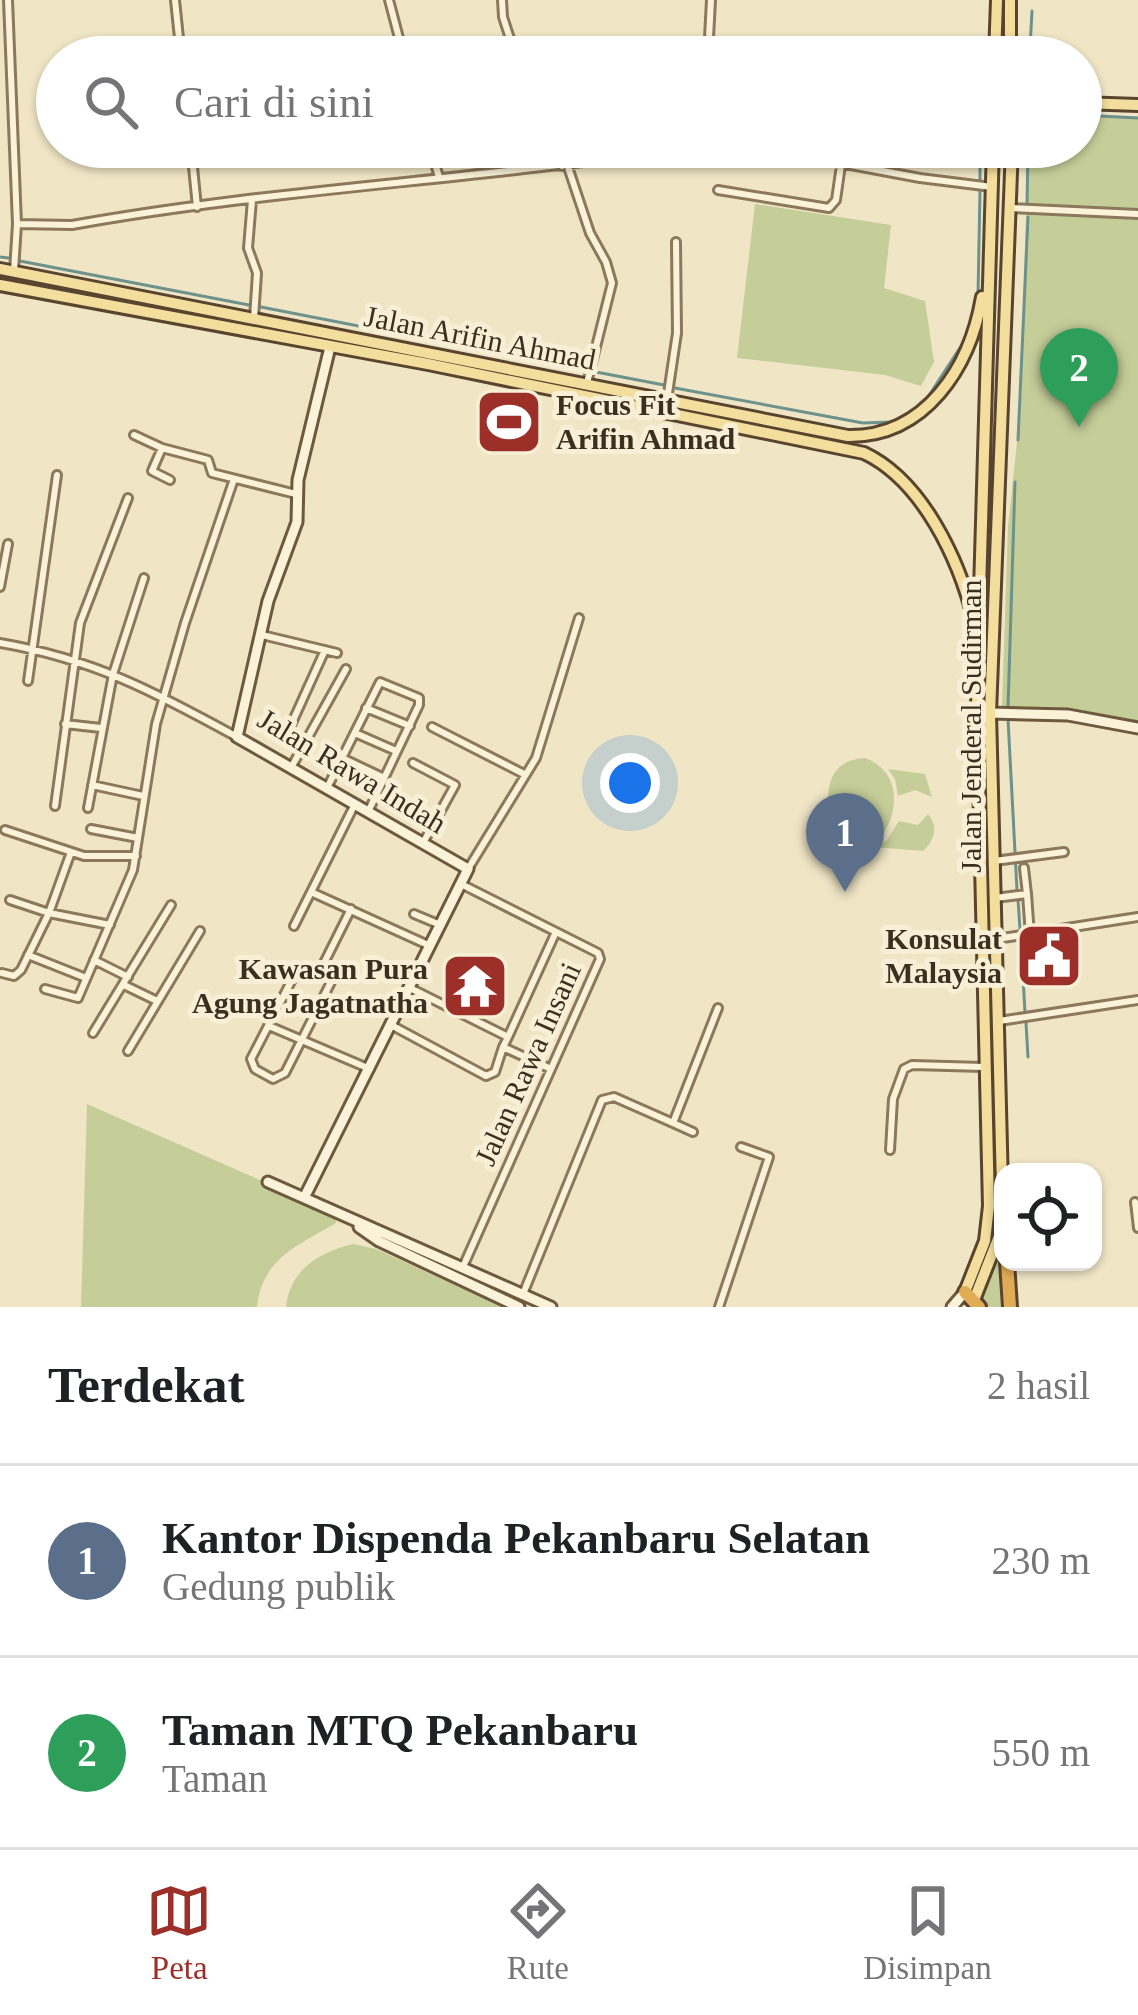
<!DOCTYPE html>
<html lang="id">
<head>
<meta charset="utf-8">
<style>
  :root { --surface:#fff; --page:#f6f6f6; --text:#202124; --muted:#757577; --line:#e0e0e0; --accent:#9c3029 }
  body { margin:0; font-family:"Times New Roman",serif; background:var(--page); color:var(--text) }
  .controls { position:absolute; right:36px; bottom:36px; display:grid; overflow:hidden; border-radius:24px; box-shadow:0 3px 9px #0004 }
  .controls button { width:108px; height:108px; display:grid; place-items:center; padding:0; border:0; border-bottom:3px solid var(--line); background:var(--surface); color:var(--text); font:60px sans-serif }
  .you { position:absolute; left:630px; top:783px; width:42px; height:42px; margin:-30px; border:9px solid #fff; border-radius:50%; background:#1a73e8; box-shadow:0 0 0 18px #1a73e833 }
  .badge { display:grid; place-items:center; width:78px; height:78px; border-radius:50%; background:var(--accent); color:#fff; font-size:39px; font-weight:700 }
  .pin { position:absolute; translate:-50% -99px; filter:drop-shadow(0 3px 6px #0008) }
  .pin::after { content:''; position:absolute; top:63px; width:42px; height:36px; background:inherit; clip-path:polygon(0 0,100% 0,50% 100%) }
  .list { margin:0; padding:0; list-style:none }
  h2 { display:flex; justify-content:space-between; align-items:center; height:156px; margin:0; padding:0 48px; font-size:51px }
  h2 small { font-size:39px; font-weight:400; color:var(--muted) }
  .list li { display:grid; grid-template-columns:78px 1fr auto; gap:36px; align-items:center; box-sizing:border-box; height:192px; padding:0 48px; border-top:3px solid var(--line) }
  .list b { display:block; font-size:45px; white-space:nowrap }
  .list p { margin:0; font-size:39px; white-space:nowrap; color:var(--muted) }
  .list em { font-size:39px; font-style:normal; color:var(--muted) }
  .icon { flex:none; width:66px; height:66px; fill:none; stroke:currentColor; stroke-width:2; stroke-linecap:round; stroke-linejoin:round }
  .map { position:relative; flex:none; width:1138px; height:1307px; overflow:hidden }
  .search { position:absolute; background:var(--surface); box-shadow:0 3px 9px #0004; left:36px; right:36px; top:36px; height:132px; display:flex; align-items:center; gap:30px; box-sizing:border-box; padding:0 42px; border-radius:66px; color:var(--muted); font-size:45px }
  .sheet { height:540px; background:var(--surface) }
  nav { display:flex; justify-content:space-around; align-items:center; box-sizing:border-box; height:168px; border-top:3px solid var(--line); background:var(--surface); font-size:33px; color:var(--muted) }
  nav a { display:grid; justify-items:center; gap:6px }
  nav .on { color:var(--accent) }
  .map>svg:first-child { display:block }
  .green { fill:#c5ce99 }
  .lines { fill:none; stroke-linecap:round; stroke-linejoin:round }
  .stream { stroke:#6d928b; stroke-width:3 }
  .street-casing { stroke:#8c785b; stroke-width:12 }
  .secondary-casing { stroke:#6d593e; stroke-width:15 }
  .primary-casing { stroke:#59452f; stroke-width:16 }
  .highway-casing { stroke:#59452f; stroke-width:18 }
  .street { stroke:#faf2d9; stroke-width:6 }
  .secondary { stroke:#faf2d9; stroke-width:9 }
  .primary { stroke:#f3de9d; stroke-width:10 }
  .highway { stroke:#e0ac55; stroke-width:12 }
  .labels { text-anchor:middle; stroke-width:10; stroke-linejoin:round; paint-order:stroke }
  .street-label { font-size:30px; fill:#3b2f1f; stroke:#f7efd6 }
  .poi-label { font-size:30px; font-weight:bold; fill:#3b2f1f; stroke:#f7efd6; text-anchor:end }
</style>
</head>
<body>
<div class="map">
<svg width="1138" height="1307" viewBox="0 0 1138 1307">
  <rect width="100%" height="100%" fill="#f0e6c6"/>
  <path class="green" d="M1081,115L1138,118V723L1035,707H1002L1008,527L1020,413L1028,147H1081Z
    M755,204L891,225L884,288L925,301L934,362L921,386L885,375L737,358Z
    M865,758C902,771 901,816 877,841L847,844L831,828C825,795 825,760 865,758Z
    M888,769L925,774L932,797L915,790L898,796L895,779Z
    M928,814C939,827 934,841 923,851L874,847L887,840L899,821L918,825Z
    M87,1104L335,1213L336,1223C299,1245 262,1258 257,1307H81Z
    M353,1244L376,1249L503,1307H286C290,1270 319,1252 353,1244Z
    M997,1262L1001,1265L1003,1307H983L978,1302Z"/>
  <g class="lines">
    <path class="stream" d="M1030,48L1032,11
      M1081,115L1138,118
      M980,180V147
      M1027,206L1028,147
      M0,257L9,258
      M20,261L249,305
      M978,296L980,191
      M261,307L585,370
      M596,372L664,385
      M675,388L863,423L892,422
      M928,397L965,340
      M1018,440L1028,217
      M1008,708L1015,482
      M1008,719L1017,890
      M1018,899L1020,930
      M1021,942L1025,1012
      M1026,1023L1028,1057"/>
    <g class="street-casing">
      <path id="street" d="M8,0L17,224L14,271
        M175,0L181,57
        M389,0L404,57
        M502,0L503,17L516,57
        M708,57L711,0
        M191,147L197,207
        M430,147L439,177
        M554,147L562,166
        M754,147L920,178L992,187
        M568,167L590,233L606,262L612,283L587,383
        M718,190L829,208L836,200L841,165
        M252,200L248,248L257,273L254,318
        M1010,208L1138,214
        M17,224L72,225C276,188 484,180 688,147
        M667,400L677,333L676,242
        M134,435L162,448L208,460L212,473L296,494
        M162,448L152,471L170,480
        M0,587L8,544
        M262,635L337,653
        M0,643C93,659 155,692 237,737
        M28,681L57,475
        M366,708L410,726
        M65,724L101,728
        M291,725L325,650
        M432,727L524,774
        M355,733L396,751
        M342,758L384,778
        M413,763L455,785L423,843
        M292,766L346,669
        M92,785L143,796
        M327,788L380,682L419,698V705L368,812
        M55,806L80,623L128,498
        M88,808L113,674L144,578
        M91,829L138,838
        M5,830L84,856H136
        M994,861L1064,852
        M1024,868L1027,894
        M468,869L536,758L579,618
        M461,884L598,953L600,959L462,1269
        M311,892L428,945
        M995,898L1027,894L1030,935
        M10,900L49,913L110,925
        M414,914L438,924
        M294,926L355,804
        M996,939L1138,917
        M28,955L86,978
        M94,960L128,977
        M324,963L351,909
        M299,966L251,1059L255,1069L273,1079L285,1073L332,980
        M2,973L14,976L21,970L49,913L71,852
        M124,985L157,1001
        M410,988L508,1037L503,1047L551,1069
        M45,989L78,998L133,870L156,724L185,623L234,479
        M999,1021L1138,1000
        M391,1025L486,1076L495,1072L503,1047
        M269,1026L370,1069
        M93,1033L171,905
        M508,1037L555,934
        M128,1051L200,931
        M673,1123L693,1132
        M890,1150L893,1099L904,1069L912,1065L984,1067
        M1135,1202L1138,1228
        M523,1294L602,1100L614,1097L673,1123L718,1008
        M719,1307L769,1157L741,1147"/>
    </g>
    <g class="secondary-casing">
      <path id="secondary" d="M990,713L1068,715L1138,728
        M268,1182L551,1307
        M305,1196L468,869L237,737L268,601L297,522L298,480L330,347
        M359,1227L379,1241L519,1307
        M952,1307L965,1292"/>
    </g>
    <g class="primary-casing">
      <path id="primary" d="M1010,0V57
        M995,57L997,0
        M1081,103L1138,105
        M0,269L848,436C926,437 970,367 982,297
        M0,285L428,364L864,453C923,481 959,560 974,620
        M965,1292L985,1241L989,1206L977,693L993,147
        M974,1300L1003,1226L990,713L1012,147"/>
    </g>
    <g class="highway-casing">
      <path id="highway" d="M1003,1226V1229
        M1007,1262L1010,1307
        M965,1292L979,1307"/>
    </g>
    <use href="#street" class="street"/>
    <use href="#secondary" class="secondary"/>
    <use href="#primary" class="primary"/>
    <use href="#highway" class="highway"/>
  </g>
  <defs>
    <g id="stadium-square" transform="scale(3.45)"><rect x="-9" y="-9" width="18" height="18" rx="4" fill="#9c3029" stroke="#f7efd6"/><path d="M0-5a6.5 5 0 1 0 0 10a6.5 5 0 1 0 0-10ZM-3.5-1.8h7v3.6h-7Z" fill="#fff"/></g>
    <g id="civic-square" transform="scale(3.45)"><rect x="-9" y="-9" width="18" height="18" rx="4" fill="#9c3029" stroke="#f7efd6"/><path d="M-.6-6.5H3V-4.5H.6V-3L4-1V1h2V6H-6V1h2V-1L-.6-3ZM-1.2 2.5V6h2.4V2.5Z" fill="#fff"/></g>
    <g id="temple-square" transform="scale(3.45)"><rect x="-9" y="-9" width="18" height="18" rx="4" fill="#9c3029" stroke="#f7efd6"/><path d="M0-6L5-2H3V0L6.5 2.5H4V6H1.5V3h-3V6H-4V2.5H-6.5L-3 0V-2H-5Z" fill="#fff"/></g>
  </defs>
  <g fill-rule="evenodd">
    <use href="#stadium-square" x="509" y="422"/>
    <use href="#civic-square" x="1049" y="956"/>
    <use href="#temple-square" x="475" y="986"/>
  </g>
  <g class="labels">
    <g class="street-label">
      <text transform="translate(480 338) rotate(11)" y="10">Jalan Arifin Ahmad</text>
      <text transform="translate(971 726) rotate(-90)" y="10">Jalan Jenderal Sudirman</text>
      <text transform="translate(352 771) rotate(31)" y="10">Jalan Rawa Indah</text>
      <text transform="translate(528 1064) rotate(-66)" y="10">Jalan Rawa Insani</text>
    </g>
    <g class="poi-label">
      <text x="556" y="415" text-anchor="start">Focus Fit<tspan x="556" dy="34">Arifin Ahmad</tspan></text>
      <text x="1002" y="949">Konsulat<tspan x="1002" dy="34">Malaysia</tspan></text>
      <text x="428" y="979">Kawasan Pura<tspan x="428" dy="34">Agung Jagatnatha</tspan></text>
    </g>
  </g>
</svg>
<div class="controls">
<button><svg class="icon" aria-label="locate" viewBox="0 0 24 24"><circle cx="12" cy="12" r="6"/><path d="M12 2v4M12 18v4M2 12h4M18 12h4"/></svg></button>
</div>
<div class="you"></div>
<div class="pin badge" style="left:845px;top:892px;background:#5c6f8a">1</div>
<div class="pin badge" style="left:1079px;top:427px;background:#2e9e5b">2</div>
<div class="search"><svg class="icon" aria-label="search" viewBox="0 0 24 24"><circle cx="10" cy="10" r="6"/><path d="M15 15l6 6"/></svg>Cari di sini</div>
</div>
<section class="sheet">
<h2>Terdekat<small>2 hasil</small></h2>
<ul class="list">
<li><span class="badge" style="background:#5c6f8a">1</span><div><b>Kantor Dispenda Pekanbaru Selatan</b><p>Gedung publik</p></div><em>230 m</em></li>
<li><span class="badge" style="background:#2e9e5b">2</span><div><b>Taman MTQ Pekanbaru</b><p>Taman</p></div><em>550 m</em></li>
</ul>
</section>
<nav>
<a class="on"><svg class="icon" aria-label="map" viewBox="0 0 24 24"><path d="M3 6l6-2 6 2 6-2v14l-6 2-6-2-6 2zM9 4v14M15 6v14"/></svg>Peta</a>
<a><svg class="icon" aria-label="directions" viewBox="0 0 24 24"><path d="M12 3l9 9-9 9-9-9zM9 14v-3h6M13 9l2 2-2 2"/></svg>Rute</a>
<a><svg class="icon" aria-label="saved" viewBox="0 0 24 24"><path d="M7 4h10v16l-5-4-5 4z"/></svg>Disimpan</a>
</nav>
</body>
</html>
